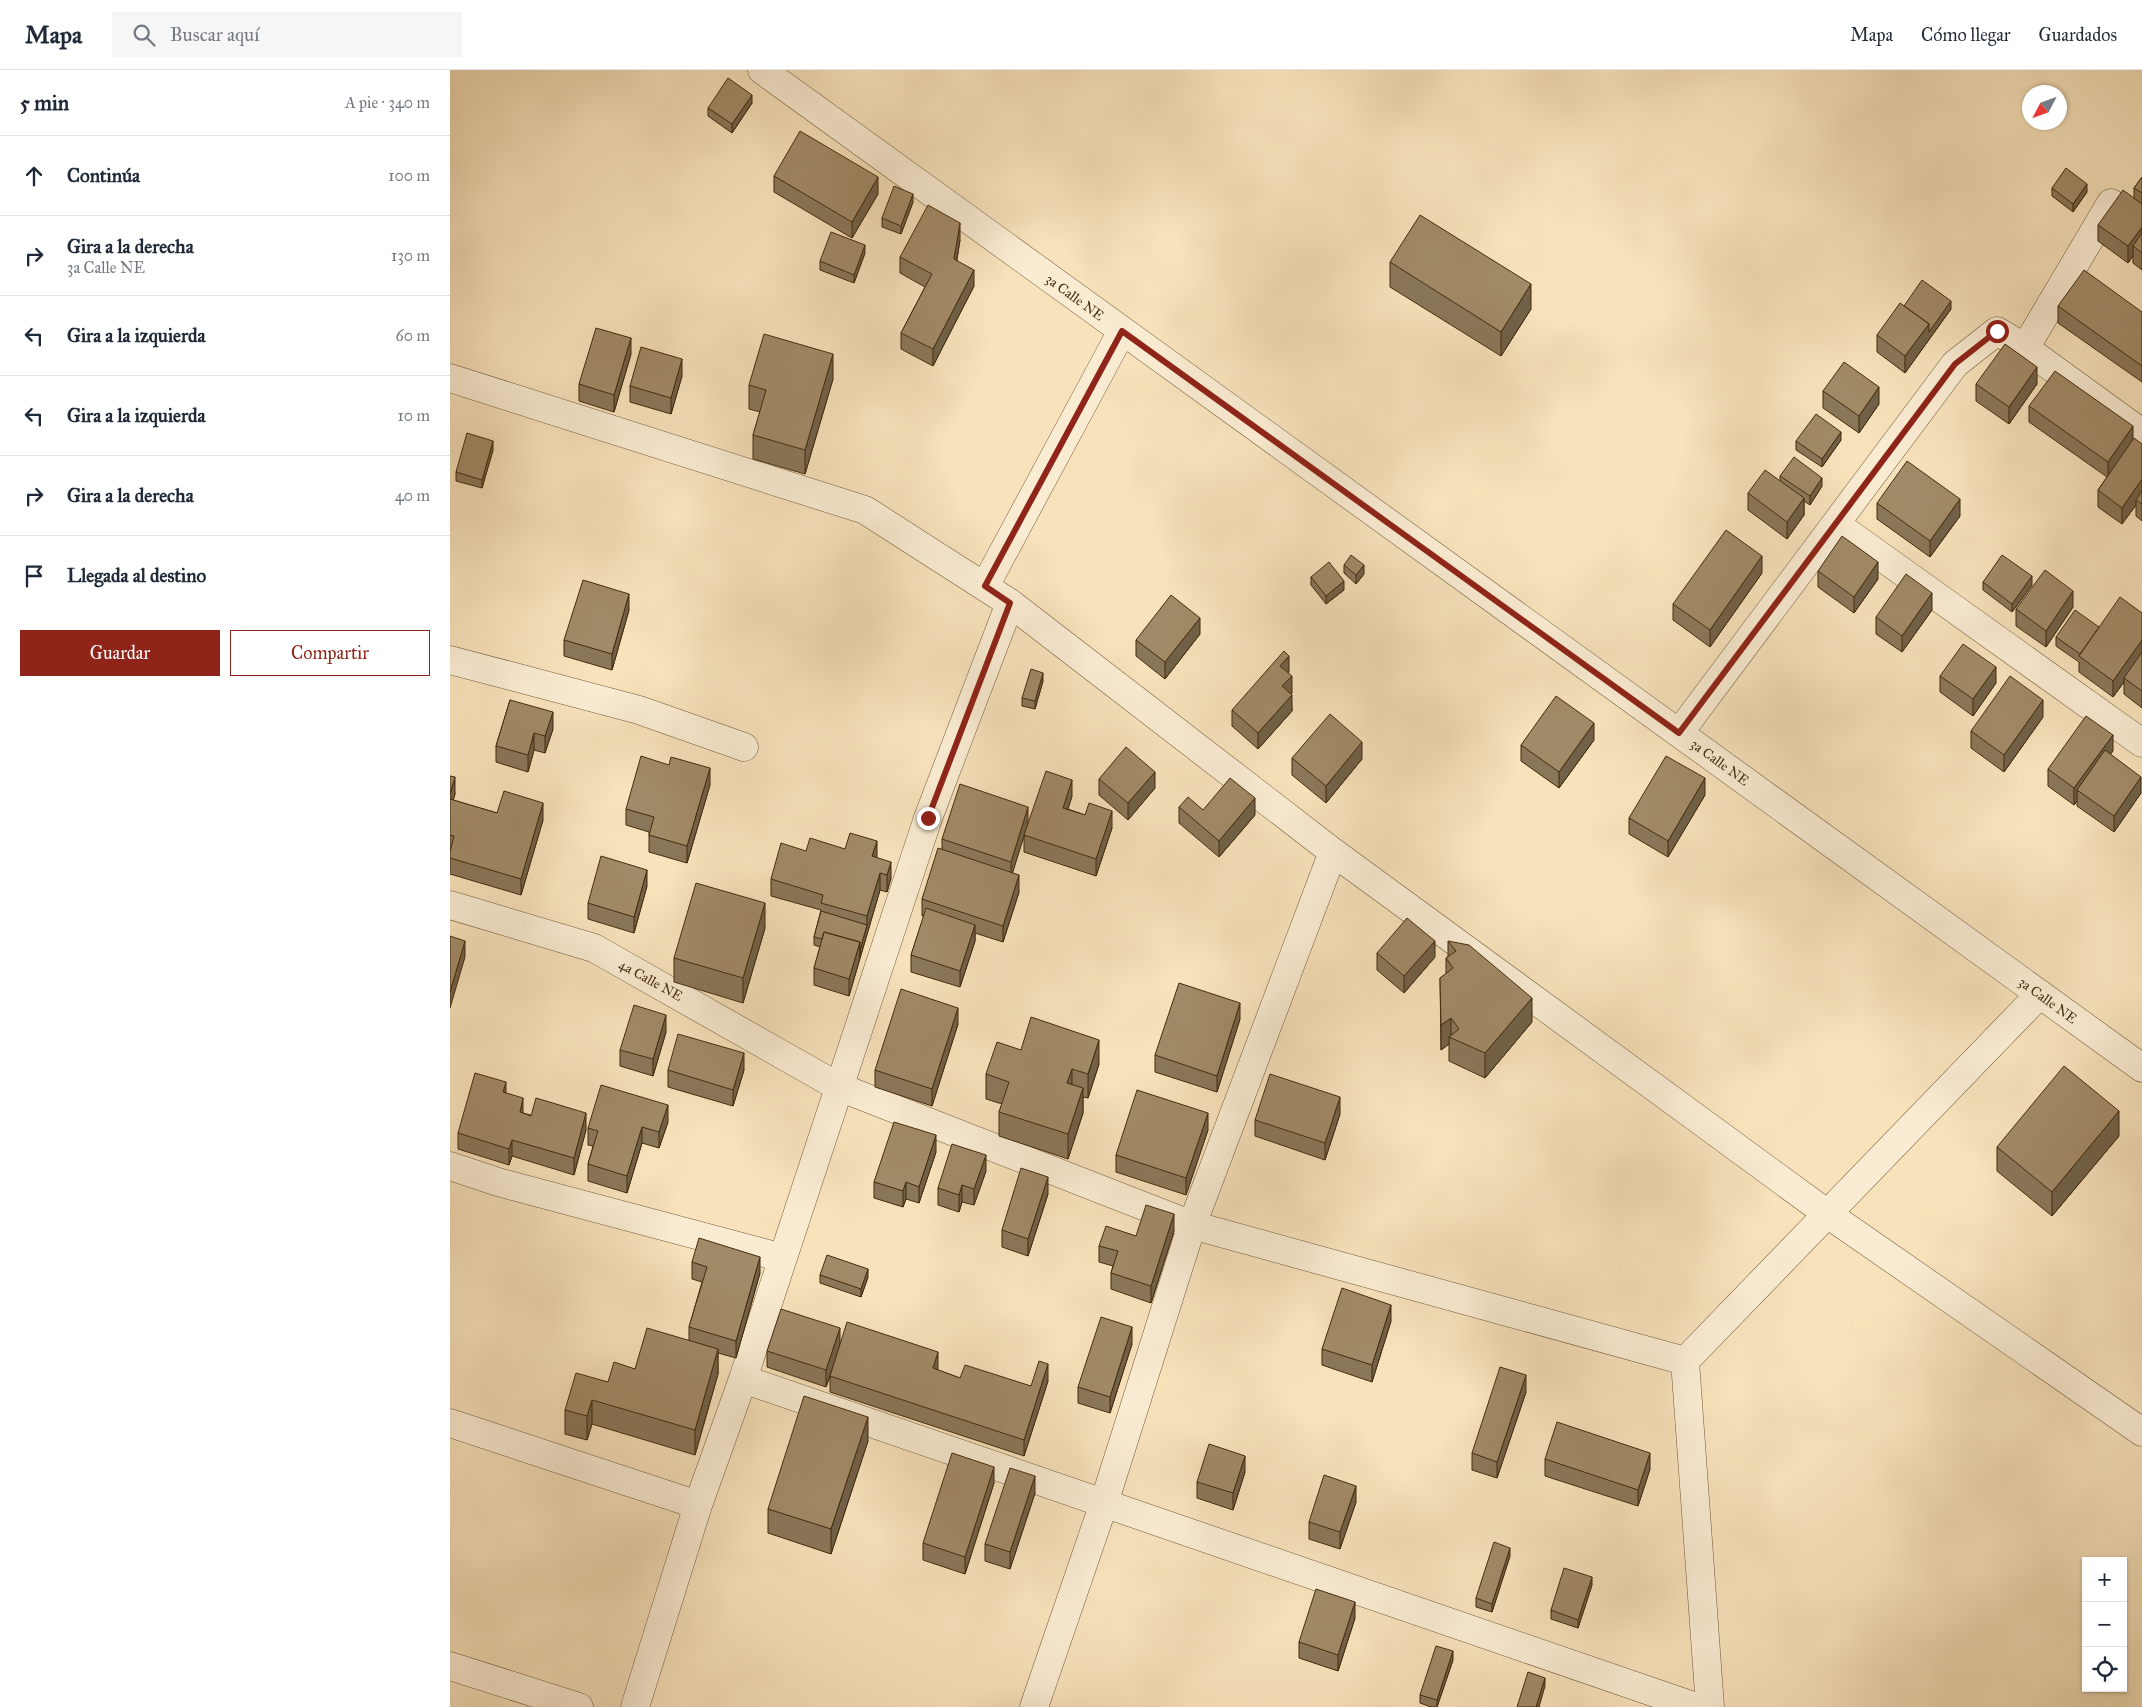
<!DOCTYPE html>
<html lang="es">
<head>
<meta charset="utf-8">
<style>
  :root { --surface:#fff; --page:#f6f6f7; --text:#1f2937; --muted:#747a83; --line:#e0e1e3; --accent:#8f2418 }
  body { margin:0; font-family:"IM FELL Great Primer",serif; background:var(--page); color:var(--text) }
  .controls { position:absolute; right:15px; bottom:15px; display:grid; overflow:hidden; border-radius:0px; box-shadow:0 1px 4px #0004 }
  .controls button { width:45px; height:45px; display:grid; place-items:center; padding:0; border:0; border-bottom:1px solid var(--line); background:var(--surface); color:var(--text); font:25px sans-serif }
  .compass { position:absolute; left:1572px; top:15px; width:45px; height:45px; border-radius:50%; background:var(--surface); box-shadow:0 1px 4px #0004; rotate:229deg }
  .stop { position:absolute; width:15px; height:15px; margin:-11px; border:4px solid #8f2418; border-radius:50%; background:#fff }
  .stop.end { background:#8f2418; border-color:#fff; box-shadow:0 1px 5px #0008 }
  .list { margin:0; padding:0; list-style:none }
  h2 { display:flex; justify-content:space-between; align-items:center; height:65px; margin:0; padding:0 20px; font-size:21px }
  h2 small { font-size:16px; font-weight:400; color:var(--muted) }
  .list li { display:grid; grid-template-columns:32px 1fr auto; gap:15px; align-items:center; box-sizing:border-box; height:80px; padding:0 20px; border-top:1px solid var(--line) }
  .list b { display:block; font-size:19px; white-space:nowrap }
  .list p { margin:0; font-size:16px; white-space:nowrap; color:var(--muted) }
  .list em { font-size:16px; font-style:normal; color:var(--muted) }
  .actions { display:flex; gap:10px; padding:15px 20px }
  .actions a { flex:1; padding:11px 0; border:1px solid var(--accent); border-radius:0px; text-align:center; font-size:18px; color:var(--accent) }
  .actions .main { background:var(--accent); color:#fff }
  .icon { flex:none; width:28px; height:28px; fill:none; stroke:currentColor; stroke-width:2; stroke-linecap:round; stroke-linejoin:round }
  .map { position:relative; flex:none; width:1692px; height:1637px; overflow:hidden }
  header { display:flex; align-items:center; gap:30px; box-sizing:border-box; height:70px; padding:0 25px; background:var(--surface); border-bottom:1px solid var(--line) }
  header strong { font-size:24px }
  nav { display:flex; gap:28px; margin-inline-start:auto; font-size:18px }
  .search { width:350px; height:45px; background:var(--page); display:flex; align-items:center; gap:12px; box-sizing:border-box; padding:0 18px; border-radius:0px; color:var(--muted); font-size:19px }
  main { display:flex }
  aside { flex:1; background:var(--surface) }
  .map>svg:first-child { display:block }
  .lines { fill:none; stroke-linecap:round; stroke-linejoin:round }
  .minor-casing { stroke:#705938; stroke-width:29 }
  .minor { stroke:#faecd3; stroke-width:28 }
  .wall { fill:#8a7759; stroke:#432b0d }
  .shaded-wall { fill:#716148; stroke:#432b0d }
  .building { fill:#a18a67; stroke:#432b0d }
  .route { stroke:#8f2418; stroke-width:6 }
  .labels { text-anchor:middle; stroke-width:4.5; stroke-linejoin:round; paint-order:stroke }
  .street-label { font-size:14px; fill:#432b0d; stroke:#faecd3 }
</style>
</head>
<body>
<header>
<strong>Mapa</strong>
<div class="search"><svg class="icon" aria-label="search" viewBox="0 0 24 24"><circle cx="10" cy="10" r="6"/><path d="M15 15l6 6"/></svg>Buscar aquí</div>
<nav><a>Mapa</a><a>Cómo llegar</a><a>Guardados</a></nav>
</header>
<main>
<aside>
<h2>5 min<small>A pie · 340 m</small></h2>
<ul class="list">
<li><svg class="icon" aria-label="ahead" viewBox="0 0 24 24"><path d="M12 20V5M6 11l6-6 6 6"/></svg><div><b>Continúa</b></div><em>100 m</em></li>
<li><svg class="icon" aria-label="right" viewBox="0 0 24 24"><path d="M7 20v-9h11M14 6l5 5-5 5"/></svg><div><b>Gira a la derecha</b><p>3a Calle NE</p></div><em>130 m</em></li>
<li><svg class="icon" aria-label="left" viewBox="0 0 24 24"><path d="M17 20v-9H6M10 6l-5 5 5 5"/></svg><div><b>Gira a la izquierda</b></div><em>60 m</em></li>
<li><svg class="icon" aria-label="left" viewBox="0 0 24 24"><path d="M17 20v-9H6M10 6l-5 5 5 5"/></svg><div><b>Gira a la izquierda</b></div><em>10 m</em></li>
<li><svg class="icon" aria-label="right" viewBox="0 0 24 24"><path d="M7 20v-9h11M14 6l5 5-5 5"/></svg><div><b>Gira a la derecha</b></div><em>40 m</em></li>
<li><svg class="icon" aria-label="arrive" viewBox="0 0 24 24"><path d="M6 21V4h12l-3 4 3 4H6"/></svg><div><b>Llegada al destino</b></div></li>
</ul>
<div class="actions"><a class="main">Guardar</a><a>Compartir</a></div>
</aside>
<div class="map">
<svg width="1692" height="1637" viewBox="0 0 1692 1637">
  <rect width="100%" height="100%" fill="#f7e2bb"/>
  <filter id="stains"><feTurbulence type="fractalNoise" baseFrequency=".004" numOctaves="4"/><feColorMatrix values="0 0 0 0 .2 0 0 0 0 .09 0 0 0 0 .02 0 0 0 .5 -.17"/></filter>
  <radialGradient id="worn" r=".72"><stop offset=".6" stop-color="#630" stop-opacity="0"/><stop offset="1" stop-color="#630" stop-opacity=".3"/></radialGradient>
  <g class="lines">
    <g class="minor-casing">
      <path id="minor" d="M312,0L1692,998
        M1575,278L1661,133
        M0,308L415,440L560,533L883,782L1379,1145L1692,1362
        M1387,455L1692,673
        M535,516L672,261
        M0,590L189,640L294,677
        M1229,663L1505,294L1547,261L1575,278L1692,363
        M0,835L144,878L389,1017L742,1155L1235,1291
        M0,1096L48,1112L333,1188
        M293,1309L1246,1637
        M0,1353L248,1435
        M0,1596L129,1637
        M185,1637L248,1435L293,1309L478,748L560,533
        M584,1637L654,1433L742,1155L883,782
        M1260,1637L1235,1291L1590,924"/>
    </g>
    <use href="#minor" class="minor"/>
  </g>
  <path class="wall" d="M302,33L282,63L258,46V38Z
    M324,106L428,124L402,168L324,122Z
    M1692,107V200L1683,193V186L1678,193L1648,171V155L1684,128V118Z
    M1602,118L1637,122L1623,142L1602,126Z
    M463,132L451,164L432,157V148Z
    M510,170L507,190L524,216L483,296L451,279V263L475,217L450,203V187Z
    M415,183L404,213L370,200V191Z
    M940,192L1081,239L1051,286L940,217Z
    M1454,236L1501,239L1455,303L1427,282V265Z
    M1608,236L1692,242V312L1608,253Z
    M181,284L164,342L129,331V314Z
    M232,306L221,344L180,332V316Z
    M383,309L355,404L303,389V365L310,342L299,339V315Z
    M1526,314H1587L1559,354L1526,331Z
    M1373,321L1429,334L1409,363L1373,338Z
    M1579,336L1692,374V451L1686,446V435L1672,454L1648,437V420L1657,407L1579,352Z
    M1391,370L1372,397L1346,380V371Z
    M43,380L32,418L6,411V402Z
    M1330,406L1372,416L1360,435L1354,431V445L1337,469L1298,440V423L1330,411Z
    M1427,433L1510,446L1480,487L1427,449Z
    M894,495L914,504L906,514L894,503Z
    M1368,501L1428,509L1404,543L1368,517Z
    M1312,503L1260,577L1223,550V534Z
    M861,507L894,520L876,534L861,515Z
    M1533,512L1582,515L1562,542L1533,520Z
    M1623,537L1596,577L1566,556V539Z
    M179,540L162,600L114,586V570Z
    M1482,540L1452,582L1426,564V547Z
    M1692,543V638L1674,624V612L1663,627L1629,602V592L1606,576V567L1649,557Z
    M750,564L715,609L686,586V570Z
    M839,602L838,603L842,623L841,624L842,641L808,679L782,656V640Z
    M1490,606L1546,613L1523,646L1490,622Z
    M593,611L585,639L572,636V628Z
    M60,630L103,659L95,683L84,680L78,702L46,692V676Z
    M1593,647L1554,702L1521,678V661Z
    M1144,670L1109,718L1071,691V675Z
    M1663,681L1660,684L1691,723L1664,762L1627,736V731L1624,735L1598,716V699Z
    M842,688L912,689L876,733L842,705Z
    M0,706L5,724L3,730L47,743L93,750L71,825L0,804Z
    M649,709L705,718L678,750L649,725Z
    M260,715L237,793L199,782V762L176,755V739Z
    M1255,725L1218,787L1179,764V748Z
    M622,726L618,739L635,745L662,758L646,806L574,782V765Z
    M729,737L753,740L805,745L769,787L729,753Z
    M578,753L562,803L569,822L553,872L525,863V871L510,917L461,902V885L474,846H472V829L492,780V769Z
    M356,781L427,788L441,808L437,822L430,820L399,926L364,915V898L370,877L364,875V867L371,840L321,826V809Z
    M197,816L184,863L138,849V833Z
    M315,858L293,933L224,912V888Z
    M998,871L1082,952L1035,1008L999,991V974L991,980L990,908L996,904V888L998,887Z
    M927,883L985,887L954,923L927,900Z
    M790,949L767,1022L705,1002V985Z
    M508,954L482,1036L425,1017V1000Z
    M216,962L203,1006L170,996V980Z
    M571,980L649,994L638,1028L633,1027V1043L618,1089L549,1066V1042L552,1034L536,1029V1004Z
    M218,1000H294L283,1036L218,1017Z
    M56,1023L73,1043L136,1060L124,1105L62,1086L59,1095L8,1079V1063Z
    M890,1044L875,1090L805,1066V1050Z
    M218,1052L209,1078L192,1073L177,1123L138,1111V1094L143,1076L138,1075V1058Z
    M758,1060L736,1125L666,1102V1085Z
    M1669,1066L1602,1146L1547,1101V1077Z
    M486,1082L469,1133L456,1129L453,1137L424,1128V1112Z
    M536,1101L524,1135L512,1132L509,1142L488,1135V1118Z
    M598,1124L578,1186L552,1177V1160Z
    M724,1161L701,1233L661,1219V1203L663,1196L649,1192V1176L686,1166Z
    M242,1192L310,1203L286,1288L268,1283V1304L245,1385L142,1354L137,1370L115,1364V1340L158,1312L239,1271V1257L252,1212L242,1209Z
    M370,1205L418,1207L411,1227L370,1213Z
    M941,1251L922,1312L872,1295V1279Z
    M682,1274L660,1343L628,1333V1317Z
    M390,1275L488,1299V1300L510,1308L581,1316L598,1311L574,1386L380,1322V1307L376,1317L317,1297V1281Z
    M1076,1322L1047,1408L1022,1400V1383Z
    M418,1371L381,1484L318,1463V1439Z
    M1095,1389L1200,1399L1188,1436L1095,1406Z
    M795,1402L783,1440L747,1428V1412Z
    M544,1413L515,1504L473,1490V1473Z
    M585,1423L560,1499L535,1491V1474Z
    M906,1432L890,1479L859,1469V1452Z
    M1060,1486L1042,1542L1026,1537V1528Z
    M1142,1515L1128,1558L1101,1549V1540Z
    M905,1548L888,1601L849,1588V1572Z
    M1003,1590L987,1637H981L970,1633V1625Z"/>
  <path class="shaded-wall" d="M302,25V33L282,63V54Z
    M428,107V124L402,168V152Z
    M1637,114V122L1623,142V134Z
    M463,124V132L451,164V156Z
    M510,153V170L504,205V189Z
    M1692,157V173L1683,176V186L1678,193V176Z
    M415,175V183L404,213V205Z
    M524,200V216L483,296V279Z
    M1081,214V239L1051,286V262Z
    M1501,231V239L1455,303V286L1479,254Z
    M181,268V284L164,342V325Z
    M383,284V309L355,404V380Z
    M232,289V306L221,344V328Z
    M1587,297V314L1559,354V337Z
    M1429,317V334L1409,363V346Z
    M1683,356V373L1658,408V392Z
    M1391,362V370L1372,397V389Z
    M43,371V380L32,418V410Z
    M1372,408V416L1360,435V426Z
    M1692,409V426L1686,430V435L1672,454V438Z
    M1354,428V445L1337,469V452Z
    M1510,429V446L1480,487V471Z
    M1312,486V503L1260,577V560Z
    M1428,492V509L1404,543V527Z
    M914,495V504L906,514V505Z
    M1582,506V515L1562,542V534Z
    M894,511V520L876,534V526Z
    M1623,521V537L1596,577V561Z
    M1482,523V540L1452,582V566Z
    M179,524V540L162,600V584Z
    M750,548V564L715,609V592Z
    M1692,570V587L1674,608V612L1663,627V611Z
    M839,586V602L830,613V596Z
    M1546,597V613L1523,646V629Z
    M593,603V611L585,639V631Z
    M842,606V623L832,633V616Z
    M842,625V641L808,679V663Z
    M1593,630V647L1554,702V685Z
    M103,642V659L95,683V666Z
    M1144,653V670L1109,718V702Z
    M84,663V680L78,702V685Z
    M1663,665V681L1632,723L1627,720V731L1624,735V718Z
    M912,672V689L876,733V716Z
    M260,698V715L237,793V776Z
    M705,702V718L678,750V733Z
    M5,707V724L0,741V724Z
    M1691,707V723L1664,762V746Z
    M1255,708V725L1218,787V771Z
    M622,710V726L613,754V738Z
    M805,728V745L769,787V771Z
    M93,733V750L71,825V809Z
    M578,737V753L561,808V792Z
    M662,741V758L646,806V789Z
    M427,771V788L422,786Z
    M441,792V808L437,822V805Z
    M197,800V816L184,863V847Z
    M430,803V820L410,888V880L417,855V846Z
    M569,805V822L553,872V856Z
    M315,833V858L293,933V908Z
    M525,855V871L510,917V901Z
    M15,871V887L0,938V922Z
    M985,871V887L954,923V906Z
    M410,872V888L399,926V909Z
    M1082,928V952L1035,1008V983Z
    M790,933V949L767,1022V1006Z
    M508,938V954L482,1036V1019Z
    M216,945V962L203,1006V989Z
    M1001,948V968L999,967V974L991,980V955Z
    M649,970V994L638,1028V1004Z
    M294,983V1000L283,1036V1020Z
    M622,999V1023L617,1013Z
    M56,1012V1028L53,1022Z
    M633,1018V1043L618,1089V1064Z
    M890,1027V1044L875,1090V1073Z
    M73,1028V1045L70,1042Z
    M218,1035V1052L209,1078V1062Z
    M1669,1041V1066L1602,1146V1122Z
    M136,1043V1060L124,1105V1088Z
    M758,1043V1060L736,1125V1108Z
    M192,1057V1073L177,1123V1106Z
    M486,1065V1082L469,1133V1117Z
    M62,1070V1086L59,1095V1079Z
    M536,1085V1101L524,1135V1119Z
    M598,1107V1124L578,1186V1169Z
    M456,1112V1129L453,1137V1121Z
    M512,1115V1132L509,1142V1125Z
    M724,1144V1161L701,1233V1216Z
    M310,1187V1203L286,1288V1271Z
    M418,1199V1207L411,1227V1219Z
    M941,1235V1251L922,1312V1295Z
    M682,1257V1274L660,1343V1327Z
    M390,1258V1275L376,1317V1300Z
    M268,1279V1304L245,1385V1360Z
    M488,1282V1299L483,1315V1298Z
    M598,1294V1311L574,1386V1370Z
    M1076,1305V1322L1047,1408V1392Z
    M142,1330V1354L137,1370V1346Z
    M418,1347V1371L381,1484V1459Z
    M1200,1383V1399L1188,1436V1420Z
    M795,1386V1402L783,1440V1423Z
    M544,1397V1413L515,1504V1487Z
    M585,1406V1423L560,1499V1482Z
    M906,1416V1432L890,1479V1462Z
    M1060,1478V1486L1042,1542V1534Z
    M1142,1507V1515L1128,1558V1550Z
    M905,1532V1548L888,1601V1585Z
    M1003,1581V1590L987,1637V1630Z
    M1095,1608V1616L1089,1637H1086Z"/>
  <path class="building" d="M278,8L302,25L282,54L258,38Z
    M350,61L428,107L402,152L324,106Z
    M1616,98L1637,114L1623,134L1602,118Z
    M1692,107V123L1684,118Z
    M444,116L463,124L451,156L432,148Z
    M1673,120L1692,134V157L1678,176L1648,155Z
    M478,135L510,153L504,189L524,200L483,279L451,263L482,204L450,187Z
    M970,145L1081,214L1051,262L940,192Z
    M381,162L415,175L404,205L370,191Z
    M1692,163V183L1683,176Z
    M1634,200L1692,242V296L1608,236Z
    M1472,210L1501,231L1479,262V254L1454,236Z
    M1450,233L1479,254L1455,286L1427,265Z
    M146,258L181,268L164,325L129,314Z
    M314,264L383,284L355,380L303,365L316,320L299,315Z
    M1555,274L1587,297L1559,337L1526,314Z
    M191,277L232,289L221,328L180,316Z
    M1394,292L1429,317L1409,346L1373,321Z
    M1605,301L1683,356L1658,392L1579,336Z
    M1366,344L1391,362L1372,389L1346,371Z
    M17,363L43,371L32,410L6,402Z
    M1684,368L1692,374V409L1672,438L1648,420Z
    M1344,387L1372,408L1360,426L1330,406Z
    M1457,391L1510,429L1480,471L1427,433Z
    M1315,400L1354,428L1337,452L1298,423Z
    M1692,421V434L1686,430Z
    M1276,460L1312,486L1260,560L1223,534Z
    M1392,466L1428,492L1404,527L1368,501Z
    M901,485L914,495L906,505L894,495Z
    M1552,485L1582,506L1562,534L1533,512Z
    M879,492L894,511L876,526L861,507Z
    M1595,500L1623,521L1596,561L1566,539Z
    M1456,504L1482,523L1452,566L1426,547Z
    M133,510L179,524L162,584L114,570Z
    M721,525L750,548L715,592L686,570Z
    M1670,527L1692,543V570L1663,611L1629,586Z
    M1625,540L1649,557L1630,584L1606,567Z
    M1513,574L1546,597L1523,629L1490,606Z
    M834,581L839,586L830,596L842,606L832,616L842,625L808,663L782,640Z
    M1692,582V621L1674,608Z
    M581,599L593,603L585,631L572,628Z
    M1560,606L1593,630L1554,685L1521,661Z
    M1106,626L1144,653L1109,702L1071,675Z
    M60,630L103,642L95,666L84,663L78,685L46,676Z
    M880,644L912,672L876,716L842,688Z
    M1636,646L1663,665L1624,718L1598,699Z
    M676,677L705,702L678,733L649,709Z
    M1655,680L1691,707L1664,746L1627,720Z
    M191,686L219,695L221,687L260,698L237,776L199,765L204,747L176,739Z
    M1216,686L1255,708L1218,771L1179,748Z
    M596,701L622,710L613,738L635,745L639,733L662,741L646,789L574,765Z
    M0,706L5,707L0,724Z
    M780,708L805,728L769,771L729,737L738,727L753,740Z
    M510,714L578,737L561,792L492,769Z
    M54,721L93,733L71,809L0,788V782L4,766L0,765V729L47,743Z
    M400,763L427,771L422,786L441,792L437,805L430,803L417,846L371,833L373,825L321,809L331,773L356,781L360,768L395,779Z
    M488,778L569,805L553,856L472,829Z
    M151,786L197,800L184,847L138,833Z
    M246,813L315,833L293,908L224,888Z
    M476,838L525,855L510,901L461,885Z
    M371,841L417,855L410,880V872L374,862L372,869L364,867Z
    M957,848L985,871L954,906L927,883Z
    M374,862L410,872L399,909L364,898Z
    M0,866L15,871L0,922Z
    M998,871L1019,875L1082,928L1035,983L999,967L1009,959L1001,948L991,955L990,908L1003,898L996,888L1006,881Z
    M729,913L790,933L767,1006L705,985Z
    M451,919L508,938L482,1019L425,1000Z
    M184,935L216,945L203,989L170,980Z
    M581,947L649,970L638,1004L622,999L617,1013L633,1018L618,1064L549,1042L559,1012L536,1004L547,972L571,980Z
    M228,964L294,983L283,1020L218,1000Z
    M1614,996L1669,1041L1602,1122L1547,1077Z
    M25,1003L56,1012L53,1022L73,1028L70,1042L81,1046L86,1028L136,1043L124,1088L62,1070L59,1079L8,1063Z
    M820,1004L890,1027L875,1073L805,1050Z
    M151,1015L218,1035L209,1062L192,1057L177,1106L138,1094L148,1061L138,1058Z
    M687,1020L758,1043L736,1108L666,1085Z
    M444,1052L486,1065L469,1117L456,1112L453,1121L424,1112Z
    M502,1074L536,1085L524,1119L512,1115L509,1125L488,1118Z
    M571,1098L598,1107L578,1169L552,1160Z
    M696,1135L724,1144L701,1216L661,1203L668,1181L649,1176L656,1156L686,1166Z
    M249,1168L310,1187L286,1271L239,1257L257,1197L242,1192Z
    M377,1185L418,1199L411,1219L370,1205Z
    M892,1218L941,1235L922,1295L872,1279Z
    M331,1239L390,1258L376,1300L317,1281Z
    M651,1247L682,1257L660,1327L628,1317Z
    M397,1252L488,1282L483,1298L510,1308L515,1295L581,1316L589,1291L598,1294L574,1370L380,1306Z
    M197,1258L268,1279L245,1360L142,1330L137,1346L115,1340L126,1303L158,1312L164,1292L185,1299Z
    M1050,1297L1076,1305L1047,1392L1022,1383Z
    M354,1326L418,1347L381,1459L318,1439Z
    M1107,1352L1200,1383L1188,1420L1095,1389Z
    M759,1374L795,1386L783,1423L747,1412Z
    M502,1383L544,1397L515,1487L473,1473Z
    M560,1398L585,1406L560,1482L535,1474Z
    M874,1405L906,1416L890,1462L859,1452Z
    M1044,1472L1060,1478L1042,1534L1026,1528Z
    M1114,1498L1142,1507L1128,1550L1101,1540Z
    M866,1519L905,1532L888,1585L849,1572Z
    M986,1576L1003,1581L987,1630L970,1625Z
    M1078,1602L1095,1608L1086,1637H1067Z"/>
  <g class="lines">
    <path class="route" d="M478,748L560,533L535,516L672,261L1229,663L1505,294L1547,261"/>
  </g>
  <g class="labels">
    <g class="street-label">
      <text transform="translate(625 227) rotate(36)" y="5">3a Calle NE</text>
      <text transform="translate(1270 692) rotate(36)" y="5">3a Calle NE</text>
      <text transform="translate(201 910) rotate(29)" y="5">4a Calle NE</text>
      <text transform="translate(1598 930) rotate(36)" y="5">3a Calle NE</text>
    </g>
  </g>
  <rect width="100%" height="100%" filter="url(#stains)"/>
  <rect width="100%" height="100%" fill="url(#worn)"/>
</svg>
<div class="controls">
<button>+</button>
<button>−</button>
<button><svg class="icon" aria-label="locate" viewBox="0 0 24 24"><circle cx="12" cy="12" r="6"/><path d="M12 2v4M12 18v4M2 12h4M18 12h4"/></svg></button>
</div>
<svg class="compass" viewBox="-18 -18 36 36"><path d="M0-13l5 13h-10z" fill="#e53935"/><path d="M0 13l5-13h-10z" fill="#747a83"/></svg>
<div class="stop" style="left:1547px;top:261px"></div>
<div class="stop end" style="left:478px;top:748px"></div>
</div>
</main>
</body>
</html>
